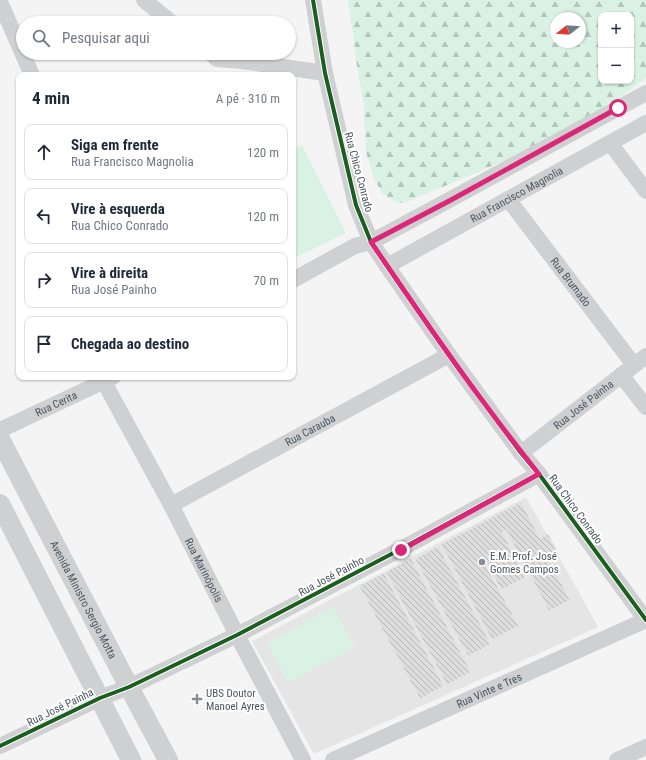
<!DOCTYPE html>
<html lang="pt">
<head>
<meta charset="utf-8">
<style>
  :root { --surface:#fff; --page:#f6f6f7; --text:#1f2937; --muted:#747a83; --line:#e0e1e3 }
  body { margin:0; font-family:"Roboto Condensed",sans-serif; background:var(--page); color:var(--text) }
  .controls { position:absolute; right:12px; top:12px; display:grid; overflow:hidden; border-radius:8px; box-shadow:0 1px 3px #0004 }
  .controls button { width:36px; height:36px; display:grid; place-items:center; padding:0; border:0; border-bottom:1px solid var(--line); background:var(--surface); color:var(--text); font:20px sans-serif }
  .compass { position:absolute; left:550px; top:12px; width:36px; height:36px; border-radius:50%; background:var(--surface); box-shadow:0 1px 3px #0004; rotate:253deg }
  .stop { position:absolute; width:12px; height:12px; margin:-9px; border:3px solid #db2777; border-radius:50%; background:#fff }
  .stop.end { background:#db2777; border-color:#fff; box-shadow:0 1px 4px #0008 }
  .list { margin:0; padding:0; list-style:none }
  h2 { display:flex; justify-content:space-between; align-items:center; height:52px; margin:0; padding:0 16px; font-size:17px }
  h2 small { font-size:13px; font-weight:400; color:var(--muted) }
  .list li { display:grid; grid-template-columns:26px 1fr auto; gap:12px; align-items:center; box-sizing:border-box; height:56px; margin:0 8px 8px; padding:0 8px; border:1px solid var(--line); border-radius:8px }
  .list b { display:block; font-size:15px; white-space:nowrap }
  .list p { margin:0; font-size:13px; white-space:nowrap; color:var(--muted) }
  .list em { font-size:13px; font-style:normal; color:var(--muted) }
  .icon { flex:none; width:22px; height:22px; fill:none; stroke:currentColor; stroke-width:2; stroke-linecap:round; stroke-linejoin:round }
  .map { position:relative; flex:none; width:646px; height:760px; overflow:hidden }
  .search { position:absolute; background:var(--surface); box-shadow:0 1px 3px #0004; left:16px; top:16px; width:280px; height:44px; display:flex; align-items:center; gap:10px; box-sizing:border-box; padding:0 14px; border-radius:22px; color:var(--muted); font-size:15px }
  .panel { position:absolute; background:var(--surface); box-shadow:0 1px 3px #0004; left:16px; top:72px; width:280px; height:308px; border-radius:8px }
  .map>svg:first-child { display:block }
  .education { fill:#e6e5e6 }
  .forest { fill:url(#forest-firs); fill-rule:evenodd }
  .pitch { fill:#d9f2e3 }
  .building { fill:url(#building-back-hatch); stroke:#e5e6e7 }
  .lines { fill:none; stroke-linecap:round; stroke-linejoin:round }
  .minor { stroke:#ced0d2; stroke-width:16 }
  .tertiary { stroke:#ced0d2; stroke-width:20 }
  .cycleway-casing { stroke:#fff; stroke-width:6 }
  .cycleway { stroke:#1b5e20; stroke-width:4 }
  .route { stroke:#db2777; stroke-width:5 }
  .poi-dot { fill:#868d94; stroke:#fff; stroke-width:1.5 }
  .labels { text-anchor:middle; stroke-width:4; stroke-linejoin:round; paint-order:stroke }
  .street-label { font-size:11px; fill:#4a5661; stroke:#fff }
  .poi-label { font-size:11px; fill:#4a5661; stroke:#fff; text-anchor:start }
</style>
</head>
<body>
<div class="map">
<svg width="646" height="760" viewBox="0 0 646 760">
  <defs>
    <pattern id="forest-firs" width="22" height="20" patternUnits="userSpaceOnUse"><rect width="22" height="20" fill="#d9f2e3"/><path d="M5 1l3.5 6h-7zM16 11l3.5 6h-7z" fill="#b2c7bb"/></pattern>
    <pattern id="building-back-hatch" width="6" height="6" patternUnits="userSpaceOnUse"><rect width="6" height="6" fill="#ddddde"/><path d="M-1 5l2 2M0 0l6 6M5-1l2 2" fill="none" stroke="#b5b6b7"/></pattern>
  </defs>
  <rect width="100%" height="100%" fill="#f4f4f4"/>
  <path class="education" d="M526,497L598,627L314,754L252,641Z"/>
  <path class="forest" d="M348,0H646V78L601,111L552,139L485,169L407,202L398,203L383,194L374,179L366,152L364,107L356,60L353,33ZM601,15H631V81H601ZM556,18H580V42H556Z"/>
  <path class="pitch" d="M302,145L346,233L293,259V149Z
    M334,607L355,647L288,683L267,643Z"/>
  <path class="building" d="M521,502L540,538L548,534L559,555L549,560L570,600L549,611L506,530L502,532L526,577L501,590L485,559L483,560L519,626L492,640L441,544Z
    M438,546L491,644L468,656L415,559Z
    M411,558L471,672L447,685L386,572Z
    M384,573L444,686L420,699L359,586Z"/>
  <g class="lines">
    <g class="minor">
      <path d="M144,0L172,23"/>
      <path d="M313,0L325,73L356,205L371,242L387,266L449,355L521,453L539,474L646,620"/>
      <path d="M0,2L32,75"/>
      <path d="M210,53L217,59L242,61L325,73"/>
      <path d="M610,143L646,191"/>
      <path id="s1" d="M508,199L634,365"/>
      <path id="s2" d="M387,266L646,123"/>
      <path d="M293,280L355,246L371,242L451,199L646,93"/>
      <path d="M621,375L646,407"/>
      <path id="s3" d="M104,382L171,505L237,635L303,760"/>
      <path id="s4" d="M0,430L113,377"/>
      <path id="s5" d="M521,453L646,356"/>
      <path id="s6" d="M171,505L449,355"/>
      <path d="M0,746L100,698L129,687L237,635L401,549L539,474"/>
      <path id="s7" d="M333,760L646,620"/>
      <path d="M617,760L646,747"/>
    </g>
    <g class="tertiary">
      <path id="s8" d="M0,439L129,687L168,760"/>
      <path d="M0,504L131,760"/>
    </g>
    <g class="cycleway-casing">
      <path id="cycleway" d="M313,0L325,73L356,205L371,242L387,266L449,355L521,453L539,474L646,620
        M0,746L100,698L129,687L237,635L401,549L539,474"/>
    </g>
    <use href="#cycleway" class="cycleway"/>
  </g>
  <g class="lines">
    <path class="route" d="M401,550L539,474C520,451 502,427 485,404C445,351 408,296 371,242L451,200L618,108"/>
  </g>
  <g class="poi-dot">
    <circle cx="482" cy="562" r="4"/>
    <path d="M195 693h4v4h4v4h-4v4h-4v-4h-4v-4h4z"/>
  </g>
  <g class="labels">
    <g class="street-label">
      <text transform="translate(359 172) rotate(75)" y="4">Rua Chico Conrado</text>
      <text dy="4" stroke="none"><textPath href="#s2" startOffset="148">Rua Francisco Magnolia</textPath></text>
      <text dy="4" stroke="none"><textPath href="#s1" startOffset="104">Rua Brumado</textPath></text>
      <text dy="4" stroke="none"><textPath href="#s4" startOffset="62">Rua Cerita</textPath></text>
      <text dy="4" stroke="none"><textPath href="#s5" startOffset="79">Rua José Painha</textPath></text>
      <text dy="4" stroke="none"><textPath href="#s6" startOffset="158">Rua Carauba</textPath></text>
      <text transform="translate(576 509) rotate(54)" y="4">Rua Chico Conrado</text>
      <text dy="4" stroke="none"><textPath href="#s3" startOffset="213">Rua Marinópolis</textPath></text>
      <text transform="translate(331 576) rotate(-28)" y="4">Rua José Painho</text>
      <text dy="4" stroke="none"><textPath href="#s8" startOffset="181">Avenida Ministro Sergio Motta</textPath></text>
      <text dy="4" stroke="none"><textPath href="#s7" startOffset="171">Rua Vinte e Tres</textPath></text>
      <text transform="translate(60 707) rotate(-26)" y="4">Rua José Painha</text>
    </g>
    <g class="poi-label">
      <text x="490" y="560">E.M. Prof. José<tspan x="490" dy="13">Gomes Campos</tspan></text>
      <text x="206" y="697">UBS Doutor<tspan x="206" dy="13">Manoel Ayres</tspan></text>
    </g>
  </g>
</svg>
<div class="controls">
<button>+</button>
<button>−</button>
</div>
<svg class="compass" viewBox="-18 -18 36 36"><path d="M0-13l5 13h-10z" fill="#e53935"/><path d="M0 13l5-13h-10z" fill="#747a83"/></svg>
<div class="stop" style="left:618px;top:108px"></div>
<div class="stop end" style="left:401px;top:550px"></div>
<div class="search"><svg class="icon" aria-label="search" viewBox="0 0 24 24"><circle cx="10" cy="10" r="6"/><path d="M15 15l6 6"/></svg>Pesquisar aqui</div>
<section class="panel">
<h2>4 min<small>A pé · 310 m</small></h2>
<ul class="list">
<li><svg class="icon" aria-label="ahead" viewBox="0 0 24 24"><path d="M12 20V5M6 11l6-6 6 6"/></svg><div><b>Siga em frente</b><p>Rua Francisco Magnolia</p></div><em>120 m</em></li>
<li><svg class="icon" aria-label="left" viewBox="0 0 24 24"><path d="M17 20v-9H6M10 6l-5 5 5 5"/></svg><div><b>Vire à esquerda</b><p>Rua Chico Conrado</p></div><em>120 m</em></li>
<li><svg class="icon" aria-label="right" viewBox="0 0 24 24"><path d="M7 20v-9h11M14 6l5 5-5 5"/></svg><div><b>Vire à direita</b><p>Rua José Painho</p></div><em>70 m</em></li>
<li><svg class="icon" aria-label="arrive" viewBox="0 0 24 24"><path d="M6 21V4h12l-3 4 3 4H6"/></svg><div><b>Chegada ao destino</b></div></li>
</ul>
</section>
</div>
</body>
</html>
